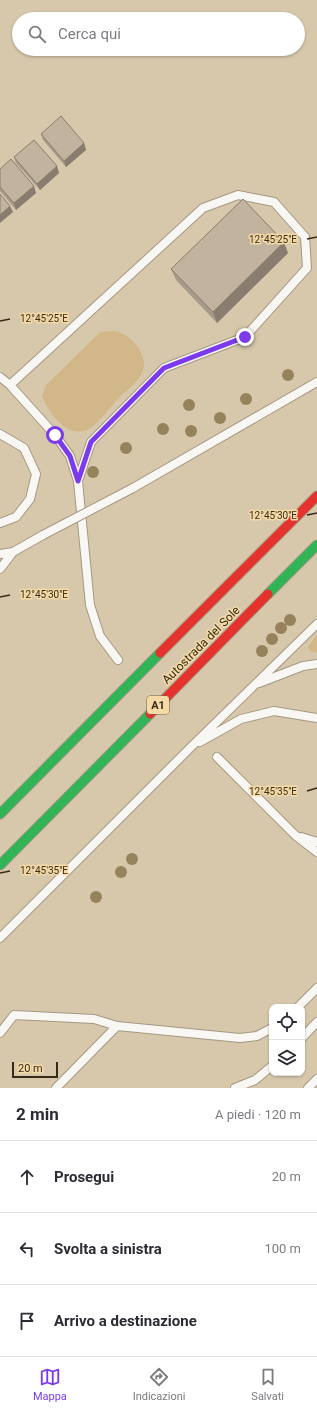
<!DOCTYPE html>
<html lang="it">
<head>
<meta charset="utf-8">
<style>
  :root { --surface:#fff; --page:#f7f7f7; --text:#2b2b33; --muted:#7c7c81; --line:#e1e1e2; --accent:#7c3aed }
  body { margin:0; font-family:Roboto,sans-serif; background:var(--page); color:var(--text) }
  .controls { position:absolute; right:12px; bottom:12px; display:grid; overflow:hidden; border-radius:8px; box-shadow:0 1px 3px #0004 }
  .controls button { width:36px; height:36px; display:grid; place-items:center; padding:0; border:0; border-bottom:1px solid var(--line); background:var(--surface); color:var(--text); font:20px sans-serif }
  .scale { position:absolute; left:12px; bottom:10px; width:46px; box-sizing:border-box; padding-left:4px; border:2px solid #362b17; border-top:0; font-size:11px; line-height:14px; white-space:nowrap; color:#362b17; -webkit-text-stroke:3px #f6daa6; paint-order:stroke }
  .stop { position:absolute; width:12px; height:12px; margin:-9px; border:3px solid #7c3aed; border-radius:50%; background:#fff }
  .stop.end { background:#7c3aed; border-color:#fff; box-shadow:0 1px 4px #0008 }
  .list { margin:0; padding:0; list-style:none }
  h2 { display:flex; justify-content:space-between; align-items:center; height:52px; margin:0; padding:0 16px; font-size:17px }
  h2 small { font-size:13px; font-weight:400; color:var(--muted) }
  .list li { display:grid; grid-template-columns:26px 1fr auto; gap:12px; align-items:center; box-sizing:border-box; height:72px; padding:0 16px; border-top:1px solid var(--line) }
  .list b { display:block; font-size:15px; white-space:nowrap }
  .list em { font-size:13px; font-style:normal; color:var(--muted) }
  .icon { flex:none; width:22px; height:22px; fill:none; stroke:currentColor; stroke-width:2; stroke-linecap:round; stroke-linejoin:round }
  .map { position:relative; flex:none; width:317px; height:1088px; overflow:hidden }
  .search { position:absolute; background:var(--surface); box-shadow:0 1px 3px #0004; left:12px; right:12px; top:12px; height:44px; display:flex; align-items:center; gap:10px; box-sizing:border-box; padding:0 14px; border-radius:22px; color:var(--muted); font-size:15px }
  .sheet { height:268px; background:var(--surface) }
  nav { display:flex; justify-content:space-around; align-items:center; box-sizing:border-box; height:56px; border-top:1px solid var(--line); background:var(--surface); font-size:11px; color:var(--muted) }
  nav a { display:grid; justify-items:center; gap:2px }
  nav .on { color:var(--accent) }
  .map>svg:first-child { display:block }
  .green { fill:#d2b888 }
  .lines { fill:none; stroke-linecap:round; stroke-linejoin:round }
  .lane-casing { stroke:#a49882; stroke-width:10 }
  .fast-casing { stroke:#a49882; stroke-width:11 }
  .jam-casing { stroke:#a49882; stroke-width:11 }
  .lane { stroke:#f9f7f3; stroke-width:8 }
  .fast { stroke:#30b455; stroke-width:9 }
  .jam { stroke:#e5322d; stroke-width:9 }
  .lane-bridge-casing { stroke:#a49882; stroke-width:10; stroke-linecap:butt }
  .lane-bridge { stroke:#f9f7f3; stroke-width:8 }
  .tree { fill:#96825b }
  .wall { fill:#a79a89 }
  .shaded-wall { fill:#887d6f }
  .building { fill:#c2b39f; stroke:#887d6f }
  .route { stroke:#7c3aed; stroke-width:5 }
  .ticks { fill:none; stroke:#362b17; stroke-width:1.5 }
  .labels { text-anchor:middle; stroke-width:3; stroke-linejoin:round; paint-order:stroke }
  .shield { fill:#f6daa6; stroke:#706042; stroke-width:1 }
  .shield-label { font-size:11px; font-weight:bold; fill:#362b17 }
  .street-label { font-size:12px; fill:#362b17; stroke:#f6daa6 }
  .ticks-label { font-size:10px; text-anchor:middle; fill:#362b17; stroke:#f6daa6; stroke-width:3; stroke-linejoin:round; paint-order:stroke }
</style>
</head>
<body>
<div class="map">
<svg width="317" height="1088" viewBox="0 0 317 1088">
  <rect width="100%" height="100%" fill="#d7c8ac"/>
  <path class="green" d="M114,331C127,332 145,350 144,365C144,378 128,389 119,398C111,406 98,424 89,429C67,440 49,413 42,396L46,385L100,332Z
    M317,635V653L310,651L308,647Z"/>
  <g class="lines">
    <g class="lane-casing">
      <path id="lane" d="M0,377L10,385L55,435L70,456L78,481L90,605L100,636L118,660
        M10,385L203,208L238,195L274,202L305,237L307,268L245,337L164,368L91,442L78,481
        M0,434L24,448L36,474L30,499L16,517L0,523
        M133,488L317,382
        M0,554L13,552L43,535
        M0,569L13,552
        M259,683L303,666L317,664
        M200,742L241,719L274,711L317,718
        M217,757L295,835L317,852
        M301,837L317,842
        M0,938L189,749L317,624
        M298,1007L317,988
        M0,1033L14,1015L94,1019L117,1026
        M302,1038L317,1022
        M56,1088L117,1026L240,1038L257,1036L272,1028
        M235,1088L255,1080L272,1066
        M308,1088L317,1079"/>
    </g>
    <g class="fast-casing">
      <path id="fast" d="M268,594L317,545
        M0,814L160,653
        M0,865L150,714"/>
    </g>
    <g class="jam-casing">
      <path id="jam" d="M160,653L317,496
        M150,714L268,594"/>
    </g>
    <use href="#lane" class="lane"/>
    <use href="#fast" class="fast"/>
    <use href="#jam" class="jam"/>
    <g class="lane-bridge-casing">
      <path id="lane-bridge" d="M43,535L133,488"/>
    </g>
    <use href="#lane-bridge" class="lane-bridge"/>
  </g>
  <g class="tree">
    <circle cx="288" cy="375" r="6"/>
    <circle cx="246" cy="399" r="6"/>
    <circle cx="189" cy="405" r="6"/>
    <circle cx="220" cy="418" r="6"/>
    <circle cx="163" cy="429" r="6"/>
    <circle cx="191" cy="431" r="6"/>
    <circle cx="126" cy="448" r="6"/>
    <circle cx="93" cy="472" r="6"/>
    <circle cx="290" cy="620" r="6"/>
    <circle cx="281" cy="628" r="6"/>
    <circle cx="272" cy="639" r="6"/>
    <circle cx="262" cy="651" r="6"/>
    <circle cx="132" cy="859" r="6"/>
    <circle cx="121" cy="872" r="6"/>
    <circle cx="96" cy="897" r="6"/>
  </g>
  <path class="wall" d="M41,134L84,143L86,150L66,167L43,140Z
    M14,157L57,166L59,173L40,190L16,163Z
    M0,169L36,193L16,210L0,191Z
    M288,253L217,323L176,280L171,269Z"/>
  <path class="shaded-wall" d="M84,143L86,150L66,167L64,161Z
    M57,166L59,173L40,190L37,184Z
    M34,186L36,193L16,210L14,203Z
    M10,206L13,212L0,223V215Z
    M284,242L288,253L217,323L213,312Z"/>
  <path class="building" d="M61,116L84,143L64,161L41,134Z
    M34,140L57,166L37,184L14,157Z
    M11,159L34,186L14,203L0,187V169Z
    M0,194L10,206L0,215Z
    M243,199L284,242L213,312L171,269Z"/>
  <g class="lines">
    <path class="route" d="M55,435L70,456L78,481L91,442L164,368L245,337"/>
  </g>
  <path class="ticks" d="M307,239L317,237M0,321L10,319M307,515L317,513M0,597L10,595M307,791L317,788M0,873L10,871"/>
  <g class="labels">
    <rect class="shield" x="147" y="696" width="22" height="18" rx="3"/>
    <g class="shield-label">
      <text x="158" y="709">A1</text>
    </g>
    <g class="street-label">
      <text transform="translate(201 645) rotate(-45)" y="4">Autostrada del Sole</text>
    </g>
  </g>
  <g class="ticks-label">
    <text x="273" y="243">12°45'25"E</text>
    <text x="44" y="322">12°45'25"E</text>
    <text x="273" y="519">12°45'30"E</text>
    <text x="44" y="598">12°45'30"E</text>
    <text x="273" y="795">12°45'35"E</text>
    <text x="44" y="874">12°45'35"E</text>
  </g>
</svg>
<div class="controls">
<button><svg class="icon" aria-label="locate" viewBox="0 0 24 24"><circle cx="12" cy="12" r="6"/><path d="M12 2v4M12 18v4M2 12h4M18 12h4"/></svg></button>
<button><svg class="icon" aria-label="layers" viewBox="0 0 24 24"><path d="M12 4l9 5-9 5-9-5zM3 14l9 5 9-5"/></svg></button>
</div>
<div class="scale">20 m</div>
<div class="stop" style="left:55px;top:435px"></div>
<div class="stop end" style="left:245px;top:337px"></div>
<div class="search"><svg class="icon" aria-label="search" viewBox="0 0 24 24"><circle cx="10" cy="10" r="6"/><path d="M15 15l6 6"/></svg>Cerca qui</div>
</div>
<section class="sheet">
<h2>2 min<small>A piedi · 120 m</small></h2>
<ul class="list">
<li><svg class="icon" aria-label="ahead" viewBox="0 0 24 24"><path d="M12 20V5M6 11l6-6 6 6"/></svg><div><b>Prosegui</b></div><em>20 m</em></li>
<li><svg class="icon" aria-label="left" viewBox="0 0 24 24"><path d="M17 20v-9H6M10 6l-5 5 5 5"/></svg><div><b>Svolta a sinistra</b></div><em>100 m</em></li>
<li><svg class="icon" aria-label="arrive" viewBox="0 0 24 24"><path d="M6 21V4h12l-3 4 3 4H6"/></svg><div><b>Arrivo a destinazione</b></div></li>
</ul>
</section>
<nav>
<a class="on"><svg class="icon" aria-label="map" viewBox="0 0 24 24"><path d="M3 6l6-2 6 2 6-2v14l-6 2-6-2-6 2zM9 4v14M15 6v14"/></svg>Mappa</a>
<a><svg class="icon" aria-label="directions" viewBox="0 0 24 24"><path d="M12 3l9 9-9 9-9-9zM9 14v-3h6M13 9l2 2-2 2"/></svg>Indicazioni</a>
<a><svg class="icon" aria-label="saved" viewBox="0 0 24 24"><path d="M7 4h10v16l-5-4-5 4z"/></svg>Salvati</a>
</nav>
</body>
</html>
